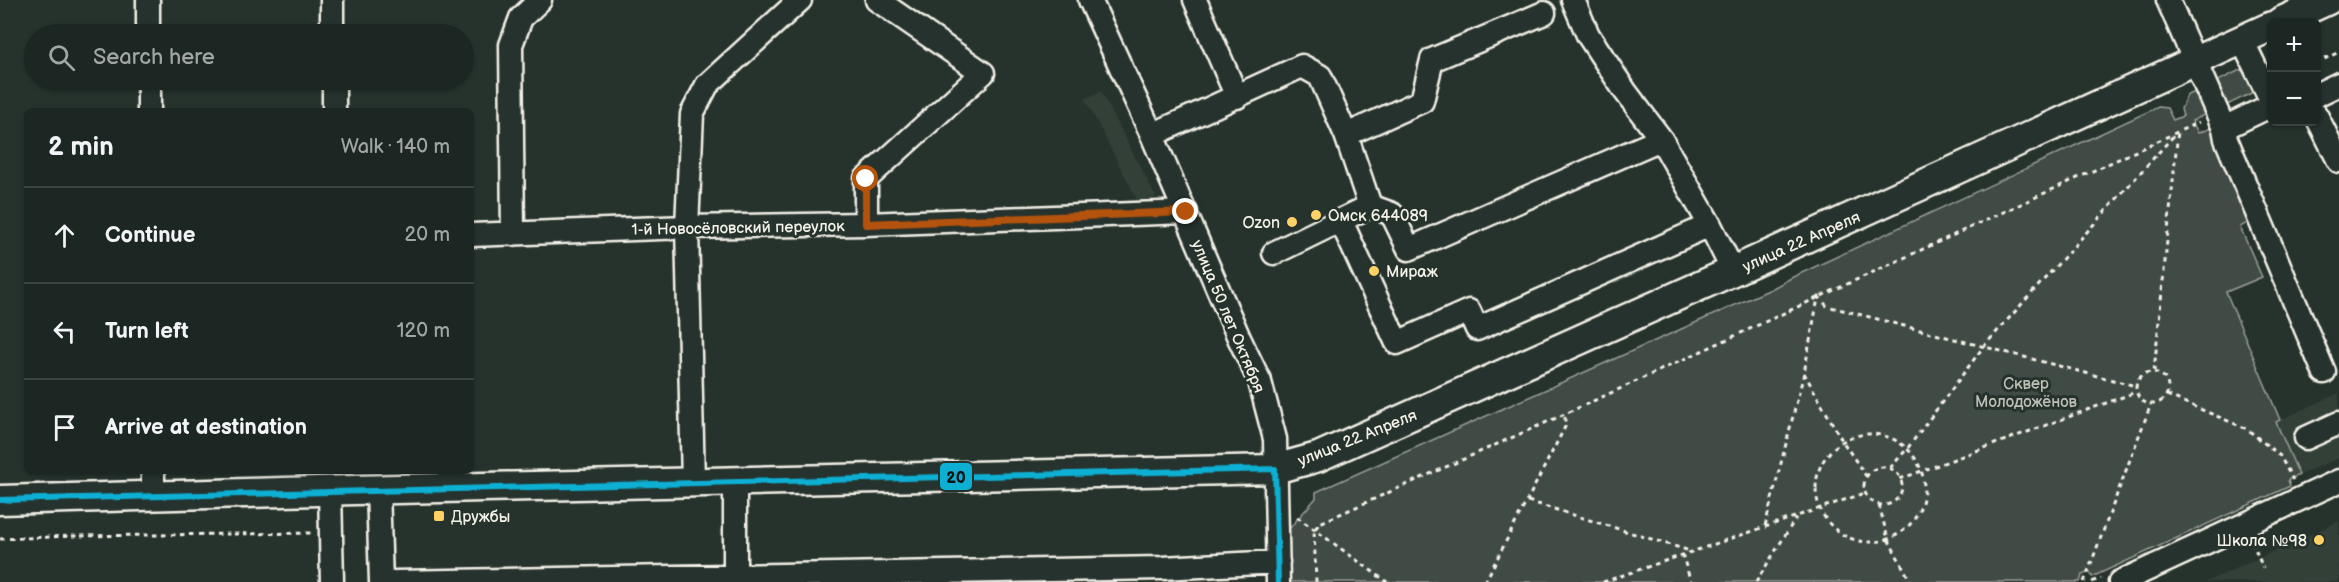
<!DOCTYPE html>
<html lang="en">
<head>
<meta charset="utf-8">
<style>
  :root { --surface:#1c2622; --page:#252e2a; --text:#f1f3f6; --muted:#a0a5a5; --line:#3a4340 }
  body { margin:0; font-family:"Balsamiq Sans",sans-serif; background:var(--page); color:var(--text) }
  .controls { position:absolute; right:18px; top:18px; display:grid; overflow:hidden; border-radius:9px; box-shadow:0 2px 4px #0004 }
  .controls button { width:54px; height:54px; display:grid; place-items:center; padding:0; border:0; border-bottom:2px solid var(--line); background:var(--surface); color:var(--text); font:30px sans-serif }
  .stop { position:absolute; width:18px; height:18px; margin:-14px; border:4px solid #b45309; border-radius:50%; background:#fff }
  .stop.end { background:#b45309; border-color:#fff; box-shadow:0 2px 6px #0008 }
  .list { margin:0; padding:0; list-style:none }
  h2 { display:flex; justify-content:space-between; align-items:center; height:78px; margin:0; padding:0 24px; font-size:26px }
  h2 small { font-size:20px; font-weight:400; color:var(--muted) }
  .list li { display:grid; grid-template-columns:39px 1fr auto; gap:18px; align-items:center; box-sizing:border-box; height:96px; padding:0 24px; border-top:2px solid var(--line) }
  .list b { display:block; font-size:22px; white-space:nowrap }
  .list em { font-size:20px; font-style:normal; color:var(--muted) }
  .icon { flex:none; width:33px; height:33px; fill:none; stroke:currentColor; stroke-width:2; stroke-linecap:round; stroke-linejoin:round }
  .map { position:relative; flex:none; width:2339px; height:582px; overflow:hidden }
  .search { position:absolute; background:var(--surface); box-shadow:0 2px 4px #0004; left:24px; top:24px; width:450px; height:66px; display:flex; align-items:center; gap:15px; box-sizing:border-box; padding:0 21px; border-radius:33px; color:var(--muted); font-size:22px }
  .panel { position:absolute; background:var(--surface); box-shadow:0 2px 4px #0004; left:24px; top:108px; width:450px; height:366px; border-radius:9px }
  .map>svg:first-child { display:block }
  .built { fill:#333f39 }
  .green { fill:#414b45; stroke:#9a9e96; stroke-width:1.5 }
  .lines { fill:none; stroke-linecap:round; stroke-linejoin:round }
  .minor-casing { stroke:#f4f1e8; stroke-width:27 }
  .major-casing { stroke:#f4f1e8; stroke-width:33 }
  .path { stroke:#f4f1e8; stroke-width:3; stroke-dasharray:4.5 4.5; stroke-linecap:butt }
  .minor { stroke:#26332d; stroke-width:22 }
  .major { stroke:#26332d; stroke-width:28 }
  .bus-1-casing { stroke:#26332d; stroke-width:10 }
  .bus-1 { stroke:#0dafd3; stroke-width:6 }
  .route { stroke:#b45309; stroke-width:8 }
  .poi-dot { fill:#ffd166; stroke:#26332d; stroke-width:2 }
  .labels { text-anchor:middle; stroke-width:6; stroke-linejoin:round; paint-order:stroke }
  .poi-label { font-size:16px; fill:#f4f1e8; stroke:#26332d; text-anchor:start }
  .street-label { font-size:16px; fill:#f4f1e8; stroke:#26332d }
  .park-label { font-size:16px; fill:#bebfb7; stroke:#26332d }
  .line-badge { stroke:#26332d; stroke-width:2 }
  .pale-badge-label { font-size:16px; text-anchor:middle; font-weight:bold; fill:#111 }
</style>
</head>
<body>
<div class="map">
<svg width="2339" height="582" viewBox="0 0 2339 582">
  <rect width="100%" height="100%" fill="#26332d"/>
  <filter id="ink" filterUnits="userSpaceOnUse"><feTurbulence type="fractalNoise" baseFrequency=".0167" numOctaves="2"/><feDisplacementMap in="SourceGraphic" scale="12" xChannelSelector="R" yChannelSelector="G"/><feConvolveMatrix kernelMatrix="1 2 1 2 8 2 1 2 1" color-interpolation-filters="sRGB"/></filter>
  <g filter="url(#ink)">
    <path class="built" d="M1101,91L1156,197L1140,205L1085,99Z
      M2339,393V458L2299,475L2276,422Z
      M2339,521V582H2206L2259,558Z"/>
    <path class="green" d="M2240,70L2246,72L2254,92L2223,107L2214,83Z
      M2196,92L2206,114L2192,121L2198,133L2211,128L2251,221L2240,227L2262,277L2226,292L2280,420L2276,422L2299,475L2288,480L2290,486L2092,577L2090,572L2082,575L2080,582H1289L1288,530L1316,498V492L1771,289L1793,277L2158,107L2167,108L2173,120L2183,116L2181,109L2187,95Z"/>
    <g class="lines">
      <g class="minor-casing">
        <path id="minor" d="M148,0V34
          M332,0V34
          M1090,0L1152,135L1239,338L1260,382L1275,439L1278,582
          M1195,0L1237,97
          M1573,0L1588,35L1625,91L1661,139L1710,225L1733,271
          M2168,0L2224,128L2226,139L2324,372
          M2242,40L2272,102
          M149,80V111
          M334,80V111
          M2316,95L2339,84
          M2316,115L2339,161
          M2224,128L2272,105
          M1152,135L1302,66L1320,76L1346,135L1370,206
          M1346,135L1422,101L1432,60L1544,13
          M1341,221L1397,343L1469,311L1477,329L1710,225
          M866,224V179L983,73L877,0
          M513,234L511,45L521,18L540,0
          M471,235L687,227L866,224L1186,212
          M1274,253L1370,206L1392,214L1409,249L1661,139
          M2306,438L2339,423
          M153,471V496
          M693,483L687,227L692,114L707,85L800,0
          M378,489L381,582
          M330,490L332,582
          M396,582L1162,568L1278,562
          M735,582V482
          M2120,582L2339,481"/>
      </g>
      <g class="major-casing">
        <path id="major" d="M2280,22L2328,0
          M0,500L354,490L1275,469L1318,457L1733,271L2272,26"/>
      </g>
      <path class="path" d="M2316,63L2339,52
        M1818,296L1827,306L2136,386
        M2154,371L2178,131
        M2136 388a16 16 0 1 1 32 0a16 16 0 1 1-32 0Z
        M1804,373L1843,442L1866,476
        M2167,395L2247,429L2280,456L2293,480
        M1816 488a54 54 0 1 1 108 0a54 54 0 1 1-108 0Z
        M1864 486a19 19 0 1 1 38 0a19 19 0 1 1-38 0Z
        M1890,468L1907,449L1984,346L2177,132
        M1900,479L2136,392
        M1528,501L1690,551
        M1879,505L1888,539L1911,582
        M1297,517L1387,582
        M1765,526L1804,373L1818,298
        M0,539L72,536L312,533
        M2252,542L2263,568
        M1682,554L1691,582
        M1316,582L1314,530L1320,523L1565,414L2199,122
        M1485,582L1565,427V414
        M1603,582L1865,493
        M1756,582L1796,518
        M2084,582L2151,404
        M2092,582L2101,578"/>
      <use href="#minor" class="minor"/>
      <use href="#major" class="major"/>
      <g class="bus-1-casing">
        <path id="bus-1" d="M1275,469L1278,582
          M0,500L1275,469"/>
      </g>
      <use href="#bus-1" class="bus-1"/>
    </g>
  </g>
  <g class="lines" filter="url(#ink)">
    <path class="route" d="M866,179V224L1186,212"/>
  </g>
  <g class="poi-dot">
    <circle cx="1316" cy="215" r="6"/>
    <circle cx="1292" cy="222" r="6"/>
    <circle cx="1374" cy="271" r="6"/>
    <rect x="433" y="510" width="12" height="12" rx="3"/>
    <circle cx="2319" cy="540" r="6"/>
  </g>
  <g class="labels">
    <g class="poi-label">
      <text x="1328" y="221">Омск 644089</text>
      <text x="1280" y="228" text-anchor="end">Ozon</text>
      <text x="1386" y="277">Мираж</text>
      <text x="451" y="522">Дружбы</text>
      <text x="2307" y="546" text-anchor="end">Школа №98</text>
    </g>
    <g class="street-label">
      <text transform="translate(738 227) rotate(-1)" y="6">1-й Новосёловский переулок</text>
      <text transform="translate(1801 241) rotate(-24)" y="6">улица 22 Апреля</text>
      <text transform="translate(1229 316) rotate(67)" y="6">улица 50 лет Октября</text>
      <text transform="translate(1357 437) rotate(-22)" y="6">улица 22 Апреля</text>
    </g>
    <g class="park-label">
      <text x="2026" y="389">Сквер<tspan x="2026" dy="18">Молодожёнов</tspan></text>
    </g>
  </g>
  <rect class="line-badge" x="939" y="462" width="34" height="29" rx="6" fill="#0dafd3"/>
  <g class="pale-badge-label">
    <text x="956" y="483">20</text>
  </g>
</svg>
<div class="controls">
<button>+</button>
<button>−</button>
</div>
<div class="stop" style="left:866px;top:179px"></div>
<div class="stop end" style="left:1186px;top:212px"></div>
<div class="search"><svg class="icon" aria-label="search" viewBox="0 0 24 24"><circle cx="10" cy="10" r="6"/><path d="M15 15l6 6"/></svg>Search here</div>
<section class="panel">
<h2>2 min<small>Walk · 140 m</small></h2>
<ul class="list">
<li><svg class="icon" aria-label="ahead" viewBox="0 0 24 24"><path d="M12 20V5M6 11l6-6 6 6"/></svg><div><b>Continue</b></div><em>20 m</em></li>
<li><svg class="icon" aria-label="left" viewBox="0 0 24 24"><path d="M17 20v-9H6M10 6l-5 5 5 5"/></svg><div><b>Turn left</b></div><em>120 m</em></li>
<li><svg class="icon" aria-label="arrive" viewBox="0 0 24 24"><path d="M6 21V4h12l-3 4 3 4H6"/></svg><div><b>Arrive at destination</b></div></li>
</ul>
</section>
</div>
</body>
</html>
